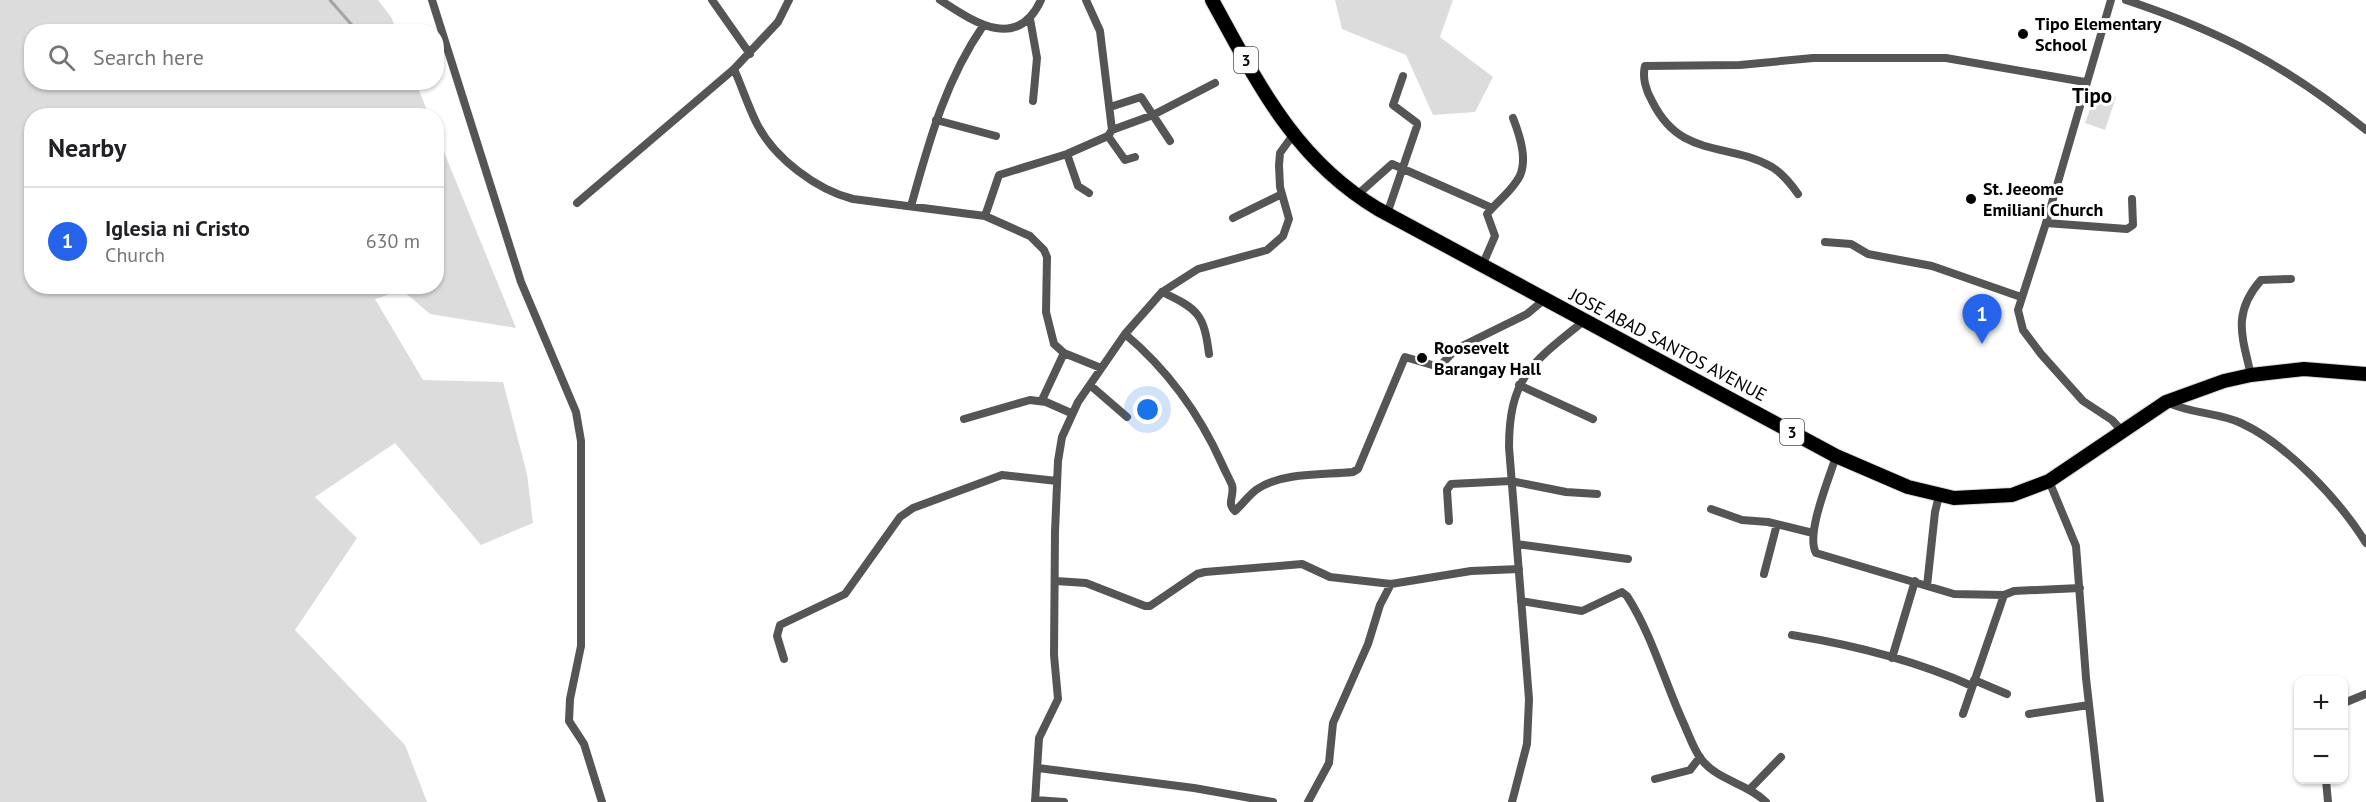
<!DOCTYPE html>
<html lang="en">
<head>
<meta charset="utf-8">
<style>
  :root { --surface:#fff; --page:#f2f2f2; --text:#202124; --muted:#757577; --line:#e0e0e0; --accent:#2563eb }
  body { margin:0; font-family:"PT Sans",sans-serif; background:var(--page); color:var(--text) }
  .controls { position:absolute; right:18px; bottom:18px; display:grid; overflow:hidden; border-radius:12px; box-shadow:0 2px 4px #0004 }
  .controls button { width:54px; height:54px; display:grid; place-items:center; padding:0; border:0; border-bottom:2px solid var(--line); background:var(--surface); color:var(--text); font:30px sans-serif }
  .you { position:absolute; left:1148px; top:410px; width:21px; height:21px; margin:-15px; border:4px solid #fff; border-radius:50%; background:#1a73e8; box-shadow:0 0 0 9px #1a73e833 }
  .badge { display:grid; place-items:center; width:39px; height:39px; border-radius:50%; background:var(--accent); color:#fff; font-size:20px; font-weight:700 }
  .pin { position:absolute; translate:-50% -50px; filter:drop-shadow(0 2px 3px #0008) }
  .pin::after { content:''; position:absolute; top:32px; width:21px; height:18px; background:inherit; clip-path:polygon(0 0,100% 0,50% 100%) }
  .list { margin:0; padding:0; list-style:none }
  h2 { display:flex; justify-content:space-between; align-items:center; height:78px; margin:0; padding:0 24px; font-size:26px }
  h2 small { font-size:20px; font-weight:400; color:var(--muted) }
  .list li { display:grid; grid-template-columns:39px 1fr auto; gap:18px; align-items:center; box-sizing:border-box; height:108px; padding:0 24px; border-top:2px solid var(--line) }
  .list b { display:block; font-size:22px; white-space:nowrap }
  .list p { margin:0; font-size:20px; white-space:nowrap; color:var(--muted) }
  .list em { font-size:20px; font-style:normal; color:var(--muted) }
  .icon { flex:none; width:33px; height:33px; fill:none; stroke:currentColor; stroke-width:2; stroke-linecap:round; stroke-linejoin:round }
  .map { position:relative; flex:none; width:2366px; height:802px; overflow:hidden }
  .search { position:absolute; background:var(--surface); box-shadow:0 2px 4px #0004; left:24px; top:24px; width:420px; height:66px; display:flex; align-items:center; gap:15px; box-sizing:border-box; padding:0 21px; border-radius:24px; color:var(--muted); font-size:22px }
  .panel { position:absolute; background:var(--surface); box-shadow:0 2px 4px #0004; left:24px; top:108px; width:420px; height:186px; border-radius:24px }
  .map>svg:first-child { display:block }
  .green { fill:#dcdcdc }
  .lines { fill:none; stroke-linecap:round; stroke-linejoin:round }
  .stream { stroke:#a3a3a3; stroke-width:3 }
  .trunk-casing { stroke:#dbdbdb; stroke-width:16 }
  .minor { stroke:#555; stroke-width:8 }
  .trunk { stroke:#000; stroke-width:14 }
  .poi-dot { fill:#000; stroke:#fff; stroke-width:2 }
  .labels { text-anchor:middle; stroke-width:6; stroke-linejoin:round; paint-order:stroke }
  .shield { fill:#fff; stroke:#4c4c4c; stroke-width:1.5 }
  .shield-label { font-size:16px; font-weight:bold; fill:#000 }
  .poi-label { font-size:18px; font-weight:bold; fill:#000; stroke:#fff; text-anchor:start }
  .street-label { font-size:18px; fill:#000; stroke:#fff }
  .quarter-label { font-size:21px; font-weight:bold; fill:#000; stroke:#fff }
</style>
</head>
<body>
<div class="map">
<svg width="2366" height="802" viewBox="0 0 2366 802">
  <rect width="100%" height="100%" fill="#fff"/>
  <path class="green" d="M0,0H378L391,17L397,31L32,32V82L416,83L429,115L32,116V286H436L437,135L516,328L430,314L402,290L375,299L423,380L503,382L527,474L533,523L481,545L395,443L315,497L357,538L295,630L405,745L427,802H0Z
    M1335,0H1453L1440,37L1493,77L1475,112L1433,115L1406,55L1342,29Z
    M2097,90L2116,97L2105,130L2085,123Z"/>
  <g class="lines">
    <path class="stream" d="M330,0L358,32"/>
    <g class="trunk-casing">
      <path id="trunk" d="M1212,0C1258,83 1294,159 1378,209L1836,456L1908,487L1954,498L2012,495L2049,481L2166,402L2224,381L2251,375L2304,369L2366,374"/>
    </g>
    <path class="minor" d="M432,0L521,282L576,412L581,441V646L570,699L569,721L584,744L602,802
      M712,0L750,54
      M940,0C974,22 1017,52 1041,0
      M2111,0L2046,223L2018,310L2023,330L2041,354L2083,401L2112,420L2122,431
      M2126,0C2222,32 2287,66 2366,130
      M1030,19L1037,58L1033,101
      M734,69C742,87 748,106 757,124C774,158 817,190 853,199L985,216L1030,236L1044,250L1047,257L1046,312L1054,344L1064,353L1101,368
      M1110,107L1141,97L1170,141
      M936,120L996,136
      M1112,130L1153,115L1215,83
      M1108,136L1125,160L1135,157
      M1067,154L1078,186L1089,193
      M1798,194C1791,184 1783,174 1772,167C1727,141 1681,160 1652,101C1646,91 1642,77 1645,66L1740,65L1813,58H1946L2085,82
      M1356,196L1392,164L1492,208
      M577,203L734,69L778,22L789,0
      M911,206C929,142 945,81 983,26
      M1387,214L1417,126V123L1393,105L1403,76
      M985,216L999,175L1067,154L1108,136L1112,130L1100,31L1086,0
      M1233,218L1282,194
      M2046,223L2127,229L2133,225L2132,199
      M1825,242L1851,244L1868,254L1932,266L2021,297
      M1482,266L1495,236L1487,214C1496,203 1508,194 1516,182C1530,165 1520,136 1513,118
      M1162,292C1198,309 1204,314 1209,354
      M1125,334C1168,370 1199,413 1222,464C1225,471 1229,478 1232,485C1235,496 1226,503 1235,511C1243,504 1250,493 1259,488C1284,472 1324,475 1353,472L1358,469L1405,357L1439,367L1456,349L1527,314L1545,299
      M2251,375C2242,336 2232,313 2261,280L2291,279
      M1090,385L1127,417
      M1519,385L1593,419
      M1042,400L1064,353
      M2167,402C2190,414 2217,412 2241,423C2287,444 2340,501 2366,543
      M964,419L1030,400L1046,402L1071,413
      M1836,456C1830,477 1805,534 1816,553L1954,594L2004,595
      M2049,481L2076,546L2086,678L2100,802
      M1711,509L1742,520L1768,522L1813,533
      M1449,521L1447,490L1451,484L1511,481L1566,492L1597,494
      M1517,544L1628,559
      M1764,574L1777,524
      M1056,581L1086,583L1145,606H1150L1197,574L1205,572L1302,564L1330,577L1391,584L1471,571L1519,569
      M1927,586L1935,512L1939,496
      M1521,601L1582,611L1622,592L1627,596C1652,635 1664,680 1683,722C1689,735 1693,748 1701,759C1718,781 1747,783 1766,802
      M1792,635C1853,645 1915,660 1972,686
      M1892,658L1915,581
      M784,659L777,636L780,625L845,594L900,517L913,508L1002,475L1057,481
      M1974,680L2007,694
      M2344,703L2366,694
      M1963,714L2004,595L2014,591L2080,588
      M2029,714L2089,705
      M1038,768L1194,788L1273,802
      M1655,779L1690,770L1700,757
      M2326,780L2328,802
      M1749,790L1781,757
      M1035,800L1064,802
      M1035,802L1039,738L1058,699L1054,655L1055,532L1058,461L1062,437L1078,402L1125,334L1162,292L1198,269L1267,250L1283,236L1289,219L1280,187L1279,165L1280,153L1293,135
      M1308,802L1329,763L1333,723L1368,644L1380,605L1391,584
      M1512,802L1527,744L1529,699L1509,447C1509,377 1533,362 1584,321"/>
    <use href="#trunk" class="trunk"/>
  </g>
  <g class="poi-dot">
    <circle cx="2023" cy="34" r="6"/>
    <circle cx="1971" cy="199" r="6"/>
    <circle cx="1422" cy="358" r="6"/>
  </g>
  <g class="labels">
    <g class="shield">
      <rect x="1234" y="47" width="24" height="26" rx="4.5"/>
      <rect x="1780" y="419" width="24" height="26" rx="4.5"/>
    </g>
    <g class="shield-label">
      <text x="1246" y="66">3</text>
      <text x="1792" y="438">3</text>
    </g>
    <g class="poi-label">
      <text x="2035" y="30">Tipo Elementary<tspan x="2035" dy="21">School</tspan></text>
      <text x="1983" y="195">St. Jeeome<tspan x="1983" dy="21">Emiliani Church</tspan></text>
      <text x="1434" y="354">Roosevelt<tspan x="1434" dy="21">Barangay Hall</tspan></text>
    </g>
    <g class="street-label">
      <text transform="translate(1668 345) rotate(28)" y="6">JOSE ABAD SANTOS AVENUE</text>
    </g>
    <g class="quarter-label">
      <text x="2092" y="103">Tipo</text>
    </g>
  </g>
</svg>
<div class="controls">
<button>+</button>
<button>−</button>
</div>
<div class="you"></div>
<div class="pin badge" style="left:1982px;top:344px">1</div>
<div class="search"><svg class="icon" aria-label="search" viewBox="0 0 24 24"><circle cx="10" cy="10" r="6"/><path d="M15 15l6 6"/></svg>Search here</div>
<section class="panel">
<h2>Nearby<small></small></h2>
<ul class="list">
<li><span class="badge">1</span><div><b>Iglesia ni Cristo</b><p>Church</p></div><em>630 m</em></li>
</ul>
</section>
</div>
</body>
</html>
